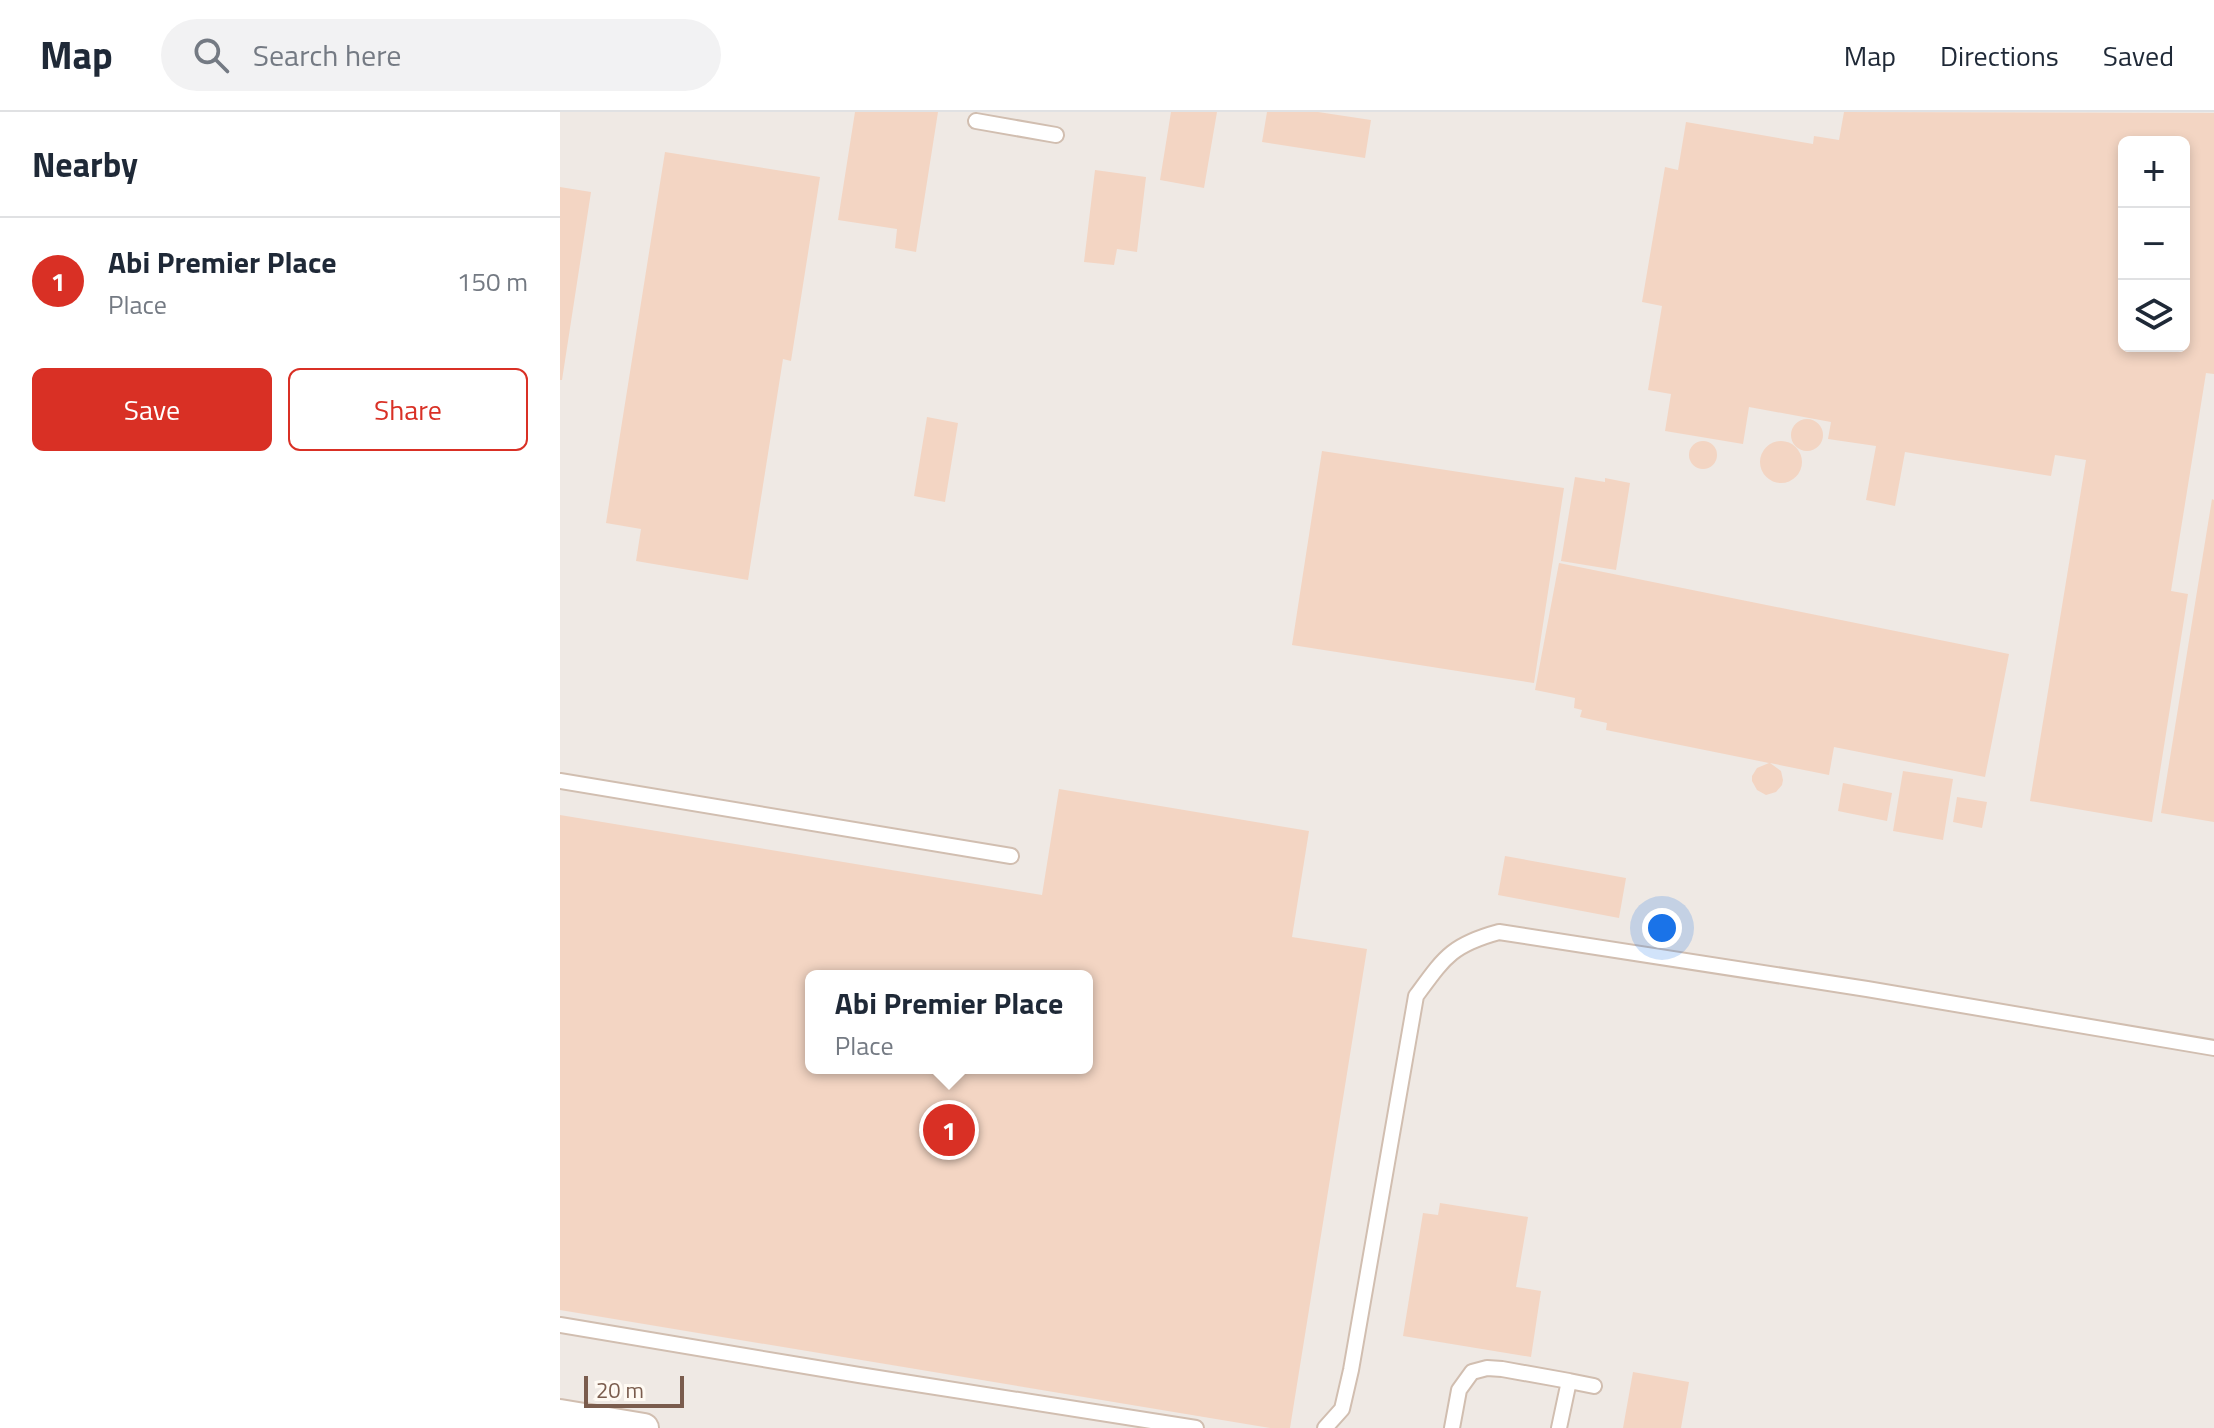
<!DOCTYPE html>
<html lang="en">
<head>
<meta charset="utf-8">
<style>
  :root { --surface:#fff; --page:#f2f2f3; --text:#1f2937; --muted:#747a83; --line:#e0e1e3; --accent:#d93025 }
  body { margin:0; font-family:"Titillium Web",sans-serif; background:var(--page); color:var(--text) }
  .controls { position:absolute; right:24px; top:24px; display:grid; overflow:hidden; border-radius:12px; box-shadow:0 4px 12px #0003 }
  .controls button { width:72px; height:72px; display:grid; place-items:center; padding:0; border:0; border-bottom:2px solid var(--line); background:var(--surface); color:var(--text); font:40px sans-serif }
  .scale { position:absolute; left:24px; bottom:20px; width:100px; box-sizing:border-box; padding-left:8px; border:4px solid #7a5c4d; border-top:0; font-size:22px; line-height:28px; white-space:nowrap; color:#7a5c4d; -webkit-text-stroke:6px #fffaf3; paint-order:stroke }
  .you { position:absolute; left:1102px; top:816px; width:28px; height:28px; margin:-20px; border:6px solid #fff; border-radius:50%; background:#1a73e8; box-shadow:0 0 0 12px #1a73e833 }
  .badge { display:grid; place-items:center; width:52px; height:52px; border-radius:50%; background:var(--accent); color:#fff; font-size:26px; font-weight:700 }
  .pin { position:absolute; translate:-50% -50%; border:4px solid #fff; box-shadow:0 2px 8px #0006 }
  .popup { position:absolute; left:245px; top:858px; width:288px; height:104px; box-sizing:border-box; display:grid; place-content:center; border-radius:12px; background:var(--surface); filter:drop-shadow(0 2px 6px #0005); font-size:26px; white-space:nowrap; color:var(--muted) }
  .popup b { font-size:30px; color:var(--text) }
  .popup::after { content:''; position:absolute; left:50%; top:100%; margin-left:-16px; border:16px solid transparent; border-top-color:var(--surface) }
  .list { margin:0; padding:0; list-style:none }
  h2 { display:flex; justify-content:space-between; align-items:center; height:104px; margin:0; padding:0 32px; font-size:34px }
  h2 small { font-size:26px; font-weight:400; color:var(--muted) }
  .list li { display:grid; grid-template-columns:52px 1fr auto; gap:24px; align-items:center; box-sizing:border-box; height:128px; padding:0 32px; border-top:2px solid var(--line) }
  .list b { display:block; font-size:30px; white-space:nowrap }
  .list p { margin:0; font-size:26px; white-space:nowrap; color:var(--muted) }
  .list em { font-size:26px; font-style:normal; color:var(--muted) }
  .actions { display:flex; gap:16px; padding:24px 32px }
  .actions a { flex:1; padding:18px 0; border:2px solid var(--accent); border-radius:12px; text-align:center; font-size:28px; color:var(--accent) }
  .actions .main { background:var(--accent); color:#fff }
  .icon { flex:none; width:44px; height:44px; fill:none; stroke:currentColor; stroke-width:2; stroke-linecap:round; stroke-linejoin:round }
  .map { position:relative; flex:none; width:1654px; height:1316px; overflow:hidden }
  header { display:flex; align-items:center; gap:48px; box-sizing:border-box; height:112px; padding:0 40px; background:var(--surface); border-bottom:2px solid var(--line) }
  header strong { font-size:38px }
  nav { display:flex; gap:44px; margin-inline-start:auto; font-size:28px }
  .search { width:560px; height:72px; background:var(--page); display:flex; align-items:center; gap:20px; box-sizing:border-box; padding:0 28px; border-radius:44px; color:var(--muted); font-size:30px }
  main { display:flex }
  aside { flex:1; background:var(--surface) }
  .map>svg:first-child { display:block }
  .industrial { fill:#efe9e4; fill-rule:evenodd }
  .building { fill:#f3d5c3; fill-rule:evenodd }
  .lines { fill:none; stroke-linecap:round; stroke-linejoin:round }
  .service-casing { stroke:#d1beb0; stroke-width:18 }
  .minor-casing { stroke:#d1beb0; stroke-width:32 }
  .service { stroke:#fff; stroke-width:14 }
  .minor { stroke:#fff; stroke-width:28 }
</style>
</head>
<body>
<header>
<strong>Map</strong>
<div class="search"><svg class="icon" aria-label="search" viewBox="0 0 24 24"><circle cx="10" cy="10" r="6"/><path d="M15 15l6 6"/></svg>Search here</div>
<nav><a>Map</a><a>Directions</a><a>Saved</a></nav>
</header>
<main>
<aside>
<h2>Nearby<small></small></h2>
<ul class="list">
<li><span class="badge">1</span><div><b>Abi Premier Place</b><p>Place</p></div><em>150 m</em></li>
</ul>
<div class="actions"><a class="main">Save</a><a>Share</a></div>
</aside>
<div class="map">
<svg width="1654" height="1316" viewBox="0 0 1654 1316">
  <rect width="100%" height="100%" fill="#fdf6ec"/>
  <path class="industrial" d="M0,0H1654V1316H0ZM1564,30H1624V234H1564ZM251,864H527V956H251Z"/>
  <path class="building" d="M295,0H378L356,140L335,136L337,117L278,108Z
    M611,0H657L644,76L600,68Z
    M707,0H758L811,8L805,46L702,30Z
    M1284,0L1654,1V262L1646,261L1611,479L1628,482L1592,710L1470,689L1526,348L1495,343L1491,364L1345,340L1335,394L1306,388L1316,334L1268,327L1271,310L1189,295L1183,332L1105,319L1111,282L1088,278L1102,194L1082,190L1105,55L1118,58L1126,10L1253,32L1254,24L1279,28ZM1564,30H1624V234H1564Z
    M105,40L260,65L231,249L223,247L188,468L76,449L81,417L46,411Z
    M535,58L586,65L577,140L557,137L554,153L524,150Z
    M0,75L31,80L2,268H0Z
    M367,305L398,311L385,390L354,384Z
    M1231 323a16 16 0 1 1 32 0a16 16 0 1 1-32 0Z
    M1129 343a14 14 0 1 1 28 0a14 14 0 1 1-28 0Z
    M1200 350a21 21 0 1 1 42 0a21 21 0 1 1-42 0Z
    M762,339L1004,376L974,571L732,533Z
    M1015,365L1045,370V366L1070,371L1056,458L1001,449Z
    M1652,387L1654,388V710L1601,701Z
    M999,451L1449,542L1425,665L1274,635L1269,663L1210,651L1221,659L1223,668L1222,673L1216,680L1206,683L1197,678L1192,669V664L1197,656L1209,651L1046,618L1047,611L1020,605L1022,598L1014,596L1015,586L975,578Z
    M1343,659L1393,667L1383,728L1333,719Z
    M1283,671L1332,681L1327,709L1278,699Z
    M499,677L749,719L732,825L807,837L730,1316H710L0,1198V703L482,783ZM251,864H527V956H251Z
    M1397,685L1427,690L1422,716L1393,710Z
    M945,744L1066,766L1059,806L938,783Z
    M880,1091L968,1105L956,1175L981,1179L971,1245L843,1224L863,1101L878,1103Z
    M1073,1260L1129,1270L1121,1316H1063Z"/>
  <g class="lines">
    <g class="service-casing">
      <path id="service" d="M416,9L496,23
        M0,669L451,744
        M0,1213L299,1263L636,1316
        M1009,1269L1034,1274
        M765,1316L782,1297L791,1258L856,884C884,846 891,833 939,820L1307,877L1654,936
        M892,1316L899,1278L912,1260L927,1256L942,1257L1009,1269L999,1316"/>
    </g>
    <g class="minor-casing">
      <path id="minor" d="M0,1302L84,1316"/>
    </g>
    <use href="#service" class="service"/>
    <use href="#minor" class="minor"/>
  </g>
</svg>
<div class="controls">
<button>+</button>
<button>−</button>
<button><svg class="icon" aria-label="layers" viewBox="0 0 24 24"><path d="M12 4l9 5-9 5-9-5zM3 14l9 5 9-5"/></svg></button>
</div>
<div class="scale">20 m</div>
<div class="you"></div>
<div class="pin badge" style="left:389px;top:1018px">1</div>
<div class="popup"><b>Abi Premier Place</b>Place</div>
</div>
</main>
</body>
</html>
